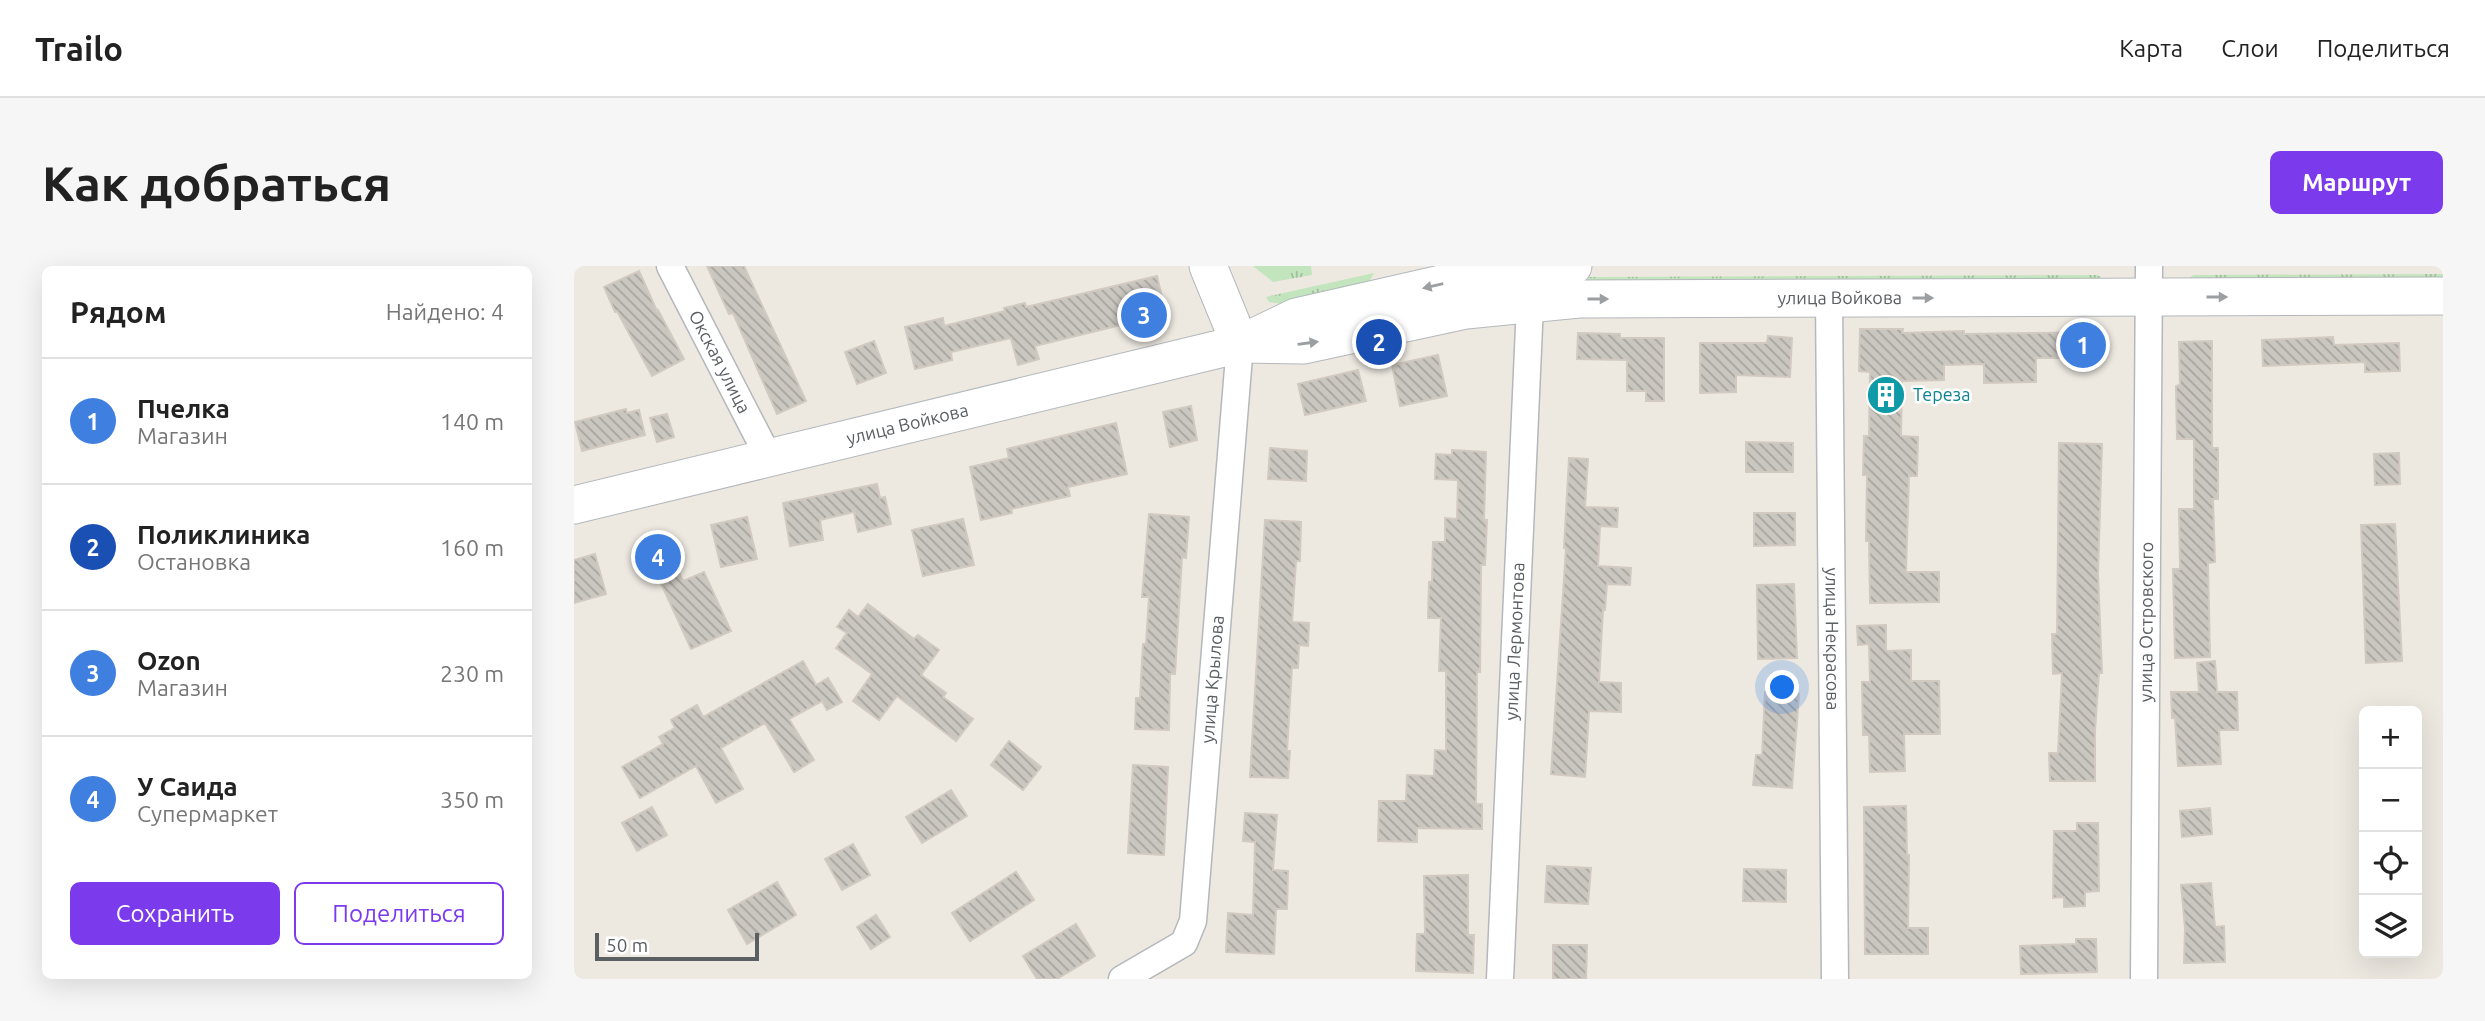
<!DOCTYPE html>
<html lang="ru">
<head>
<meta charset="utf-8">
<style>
  :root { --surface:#fff; --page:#f6f6f6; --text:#222; --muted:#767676; --line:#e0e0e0; --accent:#7c3aed }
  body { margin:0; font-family:Ubuntu,sans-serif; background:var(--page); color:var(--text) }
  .controls { position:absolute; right:21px; bottom:21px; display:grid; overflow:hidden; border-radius:10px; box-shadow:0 7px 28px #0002 }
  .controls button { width:63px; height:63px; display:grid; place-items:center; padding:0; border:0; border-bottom:2px solid var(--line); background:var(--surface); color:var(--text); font:35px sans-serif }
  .scale { position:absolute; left:21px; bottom:18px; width:164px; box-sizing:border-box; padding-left:7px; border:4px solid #5a5f62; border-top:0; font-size:19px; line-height:24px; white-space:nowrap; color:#5a5f62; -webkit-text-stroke:5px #fff; paint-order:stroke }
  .you { position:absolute; left:1209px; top:422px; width:24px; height:24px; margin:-18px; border:5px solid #fff; border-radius:50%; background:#1a73e8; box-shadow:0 0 0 10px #1a73e833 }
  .badge { display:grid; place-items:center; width:46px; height:46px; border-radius:50%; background:var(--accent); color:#fff; font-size:23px; font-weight:700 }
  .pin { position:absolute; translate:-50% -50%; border:4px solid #fff; box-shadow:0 2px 7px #0006 }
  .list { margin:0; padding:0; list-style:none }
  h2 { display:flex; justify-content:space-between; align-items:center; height:91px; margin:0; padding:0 28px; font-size:30px }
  h2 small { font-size:23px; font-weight:400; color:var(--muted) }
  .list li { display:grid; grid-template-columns:46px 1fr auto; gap:21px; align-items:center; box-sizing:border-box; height:126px; padding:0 28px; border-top:2px solid var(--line) }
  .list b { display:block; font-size:26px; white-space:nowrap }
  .list p { margin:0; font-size:23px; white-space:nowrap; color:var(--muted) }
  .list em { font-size:23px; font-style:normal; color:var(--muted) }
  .actions { display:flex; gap:14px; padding:21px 28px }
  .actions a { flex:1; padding:16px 0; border:2px solid var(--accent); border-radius:10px; text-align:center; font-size:24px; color:var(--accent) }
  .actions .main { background:var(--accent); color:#fff }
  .icon { flex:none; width:38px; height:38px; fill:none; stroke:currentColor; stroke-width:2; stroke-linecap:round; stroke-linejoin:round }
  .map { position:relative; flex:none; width:1869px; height:713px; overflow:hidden; border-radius:10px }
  header { display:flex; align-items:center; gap:42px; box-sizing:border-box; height:98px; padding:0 35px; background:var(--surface); border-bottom:2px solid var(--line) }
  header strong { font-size:33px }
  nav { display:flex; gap:38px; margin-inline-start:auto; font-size:24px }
  .intro { display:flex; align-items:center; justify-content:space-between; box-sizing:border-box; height:168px; padding:0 42px }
  h1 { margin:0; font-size:49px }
  .button { padding:18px 32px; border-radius:10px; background:var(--accent); color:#fff; font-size:24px; font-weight:700 }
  main { display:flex; gap:42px; padding:0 42px }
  aside { flex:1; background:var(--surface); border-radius:10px; box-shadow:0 7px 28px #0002 }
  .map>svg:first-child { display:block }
  .grass { fill:url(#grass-tufts) }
  .building { fill:url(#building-back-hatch); stroke:#d2c9c0; stroke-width:2 }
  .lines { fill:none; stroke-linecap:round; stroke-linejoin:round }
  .street-casing { stroke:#b4b8bc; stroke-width:29 }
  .secondary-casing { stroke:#b3b8bc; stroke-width:39 }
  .street { stroke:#fff; stroke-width:26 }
  .secondary { stroke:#fff; stroke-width:37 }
  .oneway { fill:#9c9fa1 }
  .labels { text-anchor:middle; stroke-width:5; stroke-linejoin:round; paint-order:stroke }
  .street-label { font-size:18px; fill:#5a5f62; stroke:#fff }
  .culture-label { font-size:18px; fill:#0d838f; stroke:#fff; text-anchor:start }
</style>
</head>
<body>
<header>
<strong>Trailo</strong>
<nav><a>Карта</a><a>Слои</a><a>Поделиться</a></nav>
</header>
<div class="intro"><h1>Как добраться</h1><a class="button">Маршрут</a></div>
<main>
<aside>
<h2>Рядом<small>Найдено: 4</small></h2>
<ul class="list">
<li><span class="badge" style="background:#3f7fe0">1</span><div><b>Пчелка</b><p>Магазин</p></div><em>140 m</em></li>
<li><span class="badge" style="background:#1a4fb4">2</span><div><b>Поликлиника</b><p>Остановка</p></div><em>160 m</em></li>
<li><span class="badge" style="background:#3f7fe0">3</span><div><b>Ozon</b><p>Магазин</p></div><em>230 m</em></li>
<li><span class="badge" style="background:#3f7fe0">4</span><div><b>У Саида</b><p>Супермаркет</p></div><em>350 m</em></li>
</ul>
<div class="actions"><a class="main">Сохранить</a><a>Поделиться</a></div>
</aside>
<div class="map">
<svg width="1869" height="713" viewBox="0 0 1869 713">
  <defs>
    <pattern id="grass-tufts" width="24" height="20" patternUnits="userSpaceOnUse" patternTransform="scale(1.75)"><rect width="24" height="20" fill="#c3e5bd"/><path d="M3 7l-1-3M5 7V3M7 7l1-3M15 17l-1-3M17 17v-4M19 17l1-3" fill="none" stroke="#a1bd9d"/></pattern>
    <pattern id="building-back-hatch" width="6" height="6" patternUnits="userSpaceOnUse" patternTransform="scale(1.75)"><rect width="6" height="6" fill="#cac6c0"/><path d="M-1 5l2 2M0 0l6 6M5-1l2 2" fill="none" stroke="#a7a49f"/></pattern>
  </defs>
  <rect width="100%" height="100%" fill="#ede9e1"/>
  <path class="grass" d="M679,0H737L738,9L699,16Z
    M800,7L792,21L709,38L695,36L692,31Z
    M1869,8V20L1616,18V11L1620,9Z
    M1523,9L1527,11V17L710,64L1005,11Z"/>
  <path class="building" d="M133,0H170L232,135L203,148L159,47L155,48Z
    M65,5L83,45L84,44L110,93L78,110L43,45L41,46L30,21Z
    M583,10L592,48L461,80L465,93L444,99L437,72L377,86L378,94L341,103L331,61L369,52L370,60L431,45L430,42L451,37L452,41Z
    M1286,63H1329L1328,67L1390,65V68L1526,66V92H1462V116L1410,117V98L1370,99V114L1328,115L1327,170L1344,171L1343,210H1335L1332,306H1365V336L1296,337L1295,275H1292L1293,209H1289L1290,170H1295L1296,106L1285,105Z
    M1004,67L1046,68V72H1090V135H1072V125H1053V94L1003,93Z
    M1194,70L1218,72L1216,111L1162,109V126L1126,127V77H1193Z
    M1759,71L1760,79L1825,77L1826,105L1791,106V96L1689,100L1688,74Z
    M300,75L312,107L283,118L271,86Z
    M1638,75V182H1644V233H1639L1641,296L1634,297L1636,391L1601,392L1599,303H1606L1605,243H1620V173H1603L1602,120L1606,119L1605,76Z
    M864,89L873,130L826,140L818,99Z
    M784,104L792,135L731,149L724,118Z
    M617,140L623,174L596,181L589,146Z
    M52,143L53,147L65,144L71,169L8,185L1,156Z
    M93,148L100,171L83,176L76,152Z
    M542,157L553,208L494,221L496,230L437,243L438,247L407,254L396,201L435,192L433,183Z
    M1172,176L1219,177V206H1172Z
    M1485,177L1528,178L1524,307L1528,407H1525L1521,465V515H1476L1475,487H1484L1488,407L1479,408L1478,368H1483Z
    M696,182L733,185L732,215L694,213Z
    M878,184L912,186L910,254H913L911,299H907L906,406H903L902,538H908V563L843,562V576L804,575L805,535H832L833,509L860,510L861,484L872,485V405H865L867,352H854L855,316H858L859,276H871V252L883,253L884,214L861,213L862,188L878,189Z
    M1825,187L1826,218L1801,219L1800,188Z
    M995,192L1014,193L1011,241L1044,242L1043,261L1026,260L1024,300L1057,302L1056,319L1033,318L1031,344H1029L1025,416L1047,417V446L1015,445L1011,511L977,508L992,282H990Z
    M303,218L306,232L311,231L317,258L284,266L280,246L246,254L249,274L216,280L209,237Z
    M1180,247H1221V279L1180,280Z
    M575,248L615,251L612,292L608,291L601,408H596L595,464L561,463L562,432H566L569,378H572L575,331H568Z
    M173,251L183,293L147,301L137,259Z
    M389,253L400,299L349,310L338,264Z
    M691,254L727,256L726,295H722L718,356L735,357L734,380L725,379L724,402H718L713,485H716L714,512L676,511Z
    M1821,258L1828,395L1792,397L1787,259Z
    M88,269L109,315L130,306L157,365L117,383L69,278Z
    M21,288L32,328L0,337V294Z
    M1220,318L1223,392L1184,393L1183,319Z
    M294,338L340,373L344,369L365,384L347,409L372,427L369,431L399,453L382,475L323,430L305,454L279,435L298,408L262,382L273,367L263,361L275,344L284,351Z
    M1312,359V385L1337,384V415H1365L1366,468H1330L1331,505L1296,506L1295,469H1289L1288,416H1296L1295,378L1284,379L1283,360Z
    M229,395L242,419L254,412L268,436L253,444L248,435L215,453L240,494L220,506L191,457L147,482L169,523L142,537L122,500L66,532L48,501L89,478L85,471L101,462L97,454L123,439L129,451Z
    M1641,395L1643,426H1663L1664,464H1645L1647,498L1604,500L1601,452H1598L1597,426H1625L1623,397Z
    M1191,426L1225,428L1218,522L1179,519L1182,489H1188Z
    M435,475L467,501L449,524L417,499Z
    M559,499L594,501L590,589L554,587Z
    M377,524L393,550L348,577L332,551Z
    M1332,540L1333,589H1335L1334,662H1354V688H1291L1290,541Z
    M78,541L93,569L63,585L48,557Z
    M1636,542L1638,568L1608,571L1606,545Z
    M671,547L703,549L699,604L714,605L713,643H702L700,688L652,686L654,647L679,649L681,576L669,575Z
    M1503,557H1524L1525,625L1511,626V640L1490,641V631L1479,632L1480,565H1503Z
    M279,578L296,609L268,624L251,593Z
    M973,600L1017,602L1014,638L971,636Z
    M1170,603L1212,604V636L1169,635Z
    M442,606L460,634L396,675L378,647Z
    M894,609V669H900L899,707L842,705L843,668H851L850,610Z
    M203,616L222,649L173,678L154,644Z
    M1637,617L1641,661L1650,660L1651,696L1610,697L1611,662L1607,619Z
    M302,649L316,671L297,683L283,661Z
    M502,658L521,690L483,713H463L449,690Z
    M1502,673H1522L1523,706L1447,708L1446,680L1502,678Z
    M979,679H1013L1012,713H979Z"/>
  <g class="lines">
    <g class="street-casing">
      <g id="street">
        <path id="s1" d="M96,0L195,192"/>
        <path id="s2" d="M1255,33L1261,713"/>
        <path id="s3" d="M548,713L610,677L619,655L666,78"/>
        <path id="s4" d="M926,713L956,38"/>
        <path id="s5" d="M1570,713L1575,0"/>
      </g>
    </g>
    <g class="secondary-casing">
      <g id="secondary">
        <path d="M634,0L666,78"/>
        <path id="s6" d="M666,78L730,79L892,44L1005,33L1869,30"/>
        <path id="s7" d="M0,239L666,78L722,51L889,13L954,3L999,0"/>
      </g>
    </g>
    <use href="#street" class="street"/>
    <use href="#secondary" class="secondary"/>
  </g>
  <defs><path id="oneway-solid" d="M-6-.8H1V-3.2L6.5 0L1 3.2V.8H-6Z" transform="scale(1.75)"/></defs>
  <g class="oneway">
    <use href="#oneway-solid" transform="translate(859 20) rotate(167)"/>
    <use href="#oneway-solid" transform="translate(1643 31)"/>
    <use href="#oneway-solid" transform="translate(1349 32)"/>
    <use href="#oneway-solid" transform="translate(1024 33)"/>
    <use href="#oneway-solid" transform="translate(734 77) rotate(-8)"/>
  </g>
  <defs>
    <g id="building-disc" transform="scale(2.0125)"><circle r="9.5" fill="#0f9aa8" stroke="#fff"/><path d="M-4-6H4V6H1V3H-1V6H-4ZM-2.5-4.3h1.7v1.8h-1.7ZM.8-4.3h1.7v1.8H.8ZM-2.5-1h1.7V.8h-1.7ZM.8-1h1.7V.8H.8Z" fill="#fff"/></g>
  </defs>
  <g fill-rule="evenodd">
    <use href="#building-disc" x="1312" y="129"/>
  </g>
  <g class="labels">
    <g class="street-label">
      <text dy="6" stroke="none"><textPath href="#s6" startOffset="604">улица Войкова</textPath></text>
      <text dy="6" stroke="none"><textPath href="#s1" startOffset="108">Окская улица</textPath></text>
      <text dy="6" stroke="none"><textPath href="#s7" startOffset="343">улица Войкова</textPath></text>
      <text dy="6" stroke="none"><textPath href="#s5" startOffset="357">улица Островского</textPath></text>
      <text dy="6" stroke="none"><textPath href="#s2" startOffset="340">улица Некрасова</textPath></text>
      <text dy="6" stroke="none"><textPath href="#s4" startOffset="338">улица Лермонтова</textPath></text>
      <text dy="6" stroke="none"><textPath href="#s3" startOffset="338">улица Крылова</textPath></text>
    </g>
    <g class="culture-label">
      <text x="1339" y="135">Тереза</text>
    </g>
  </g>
</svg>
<div class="controls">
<button>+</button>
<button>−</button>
<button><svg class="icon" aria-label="locate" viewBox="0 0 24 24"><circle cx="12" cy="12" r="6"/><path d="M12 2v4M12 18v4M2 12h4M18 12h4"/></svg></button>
<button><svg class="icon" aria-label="layers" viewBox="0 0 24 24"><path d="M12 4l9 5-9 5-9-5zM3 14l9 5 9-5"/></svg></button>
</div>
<div class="scale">50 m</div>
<div class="you"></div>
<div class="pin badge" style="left:1509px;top:79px;background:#3f7fe0">1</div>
<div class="pin badge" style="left:805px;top:76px;background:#1a4fb4">2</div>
<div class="pin badge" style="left:570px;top:49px;background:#3f7fe0">3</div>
<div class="pin badge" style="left:84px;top:291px;background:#3f7fe0">4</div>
</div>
</main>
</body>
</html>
